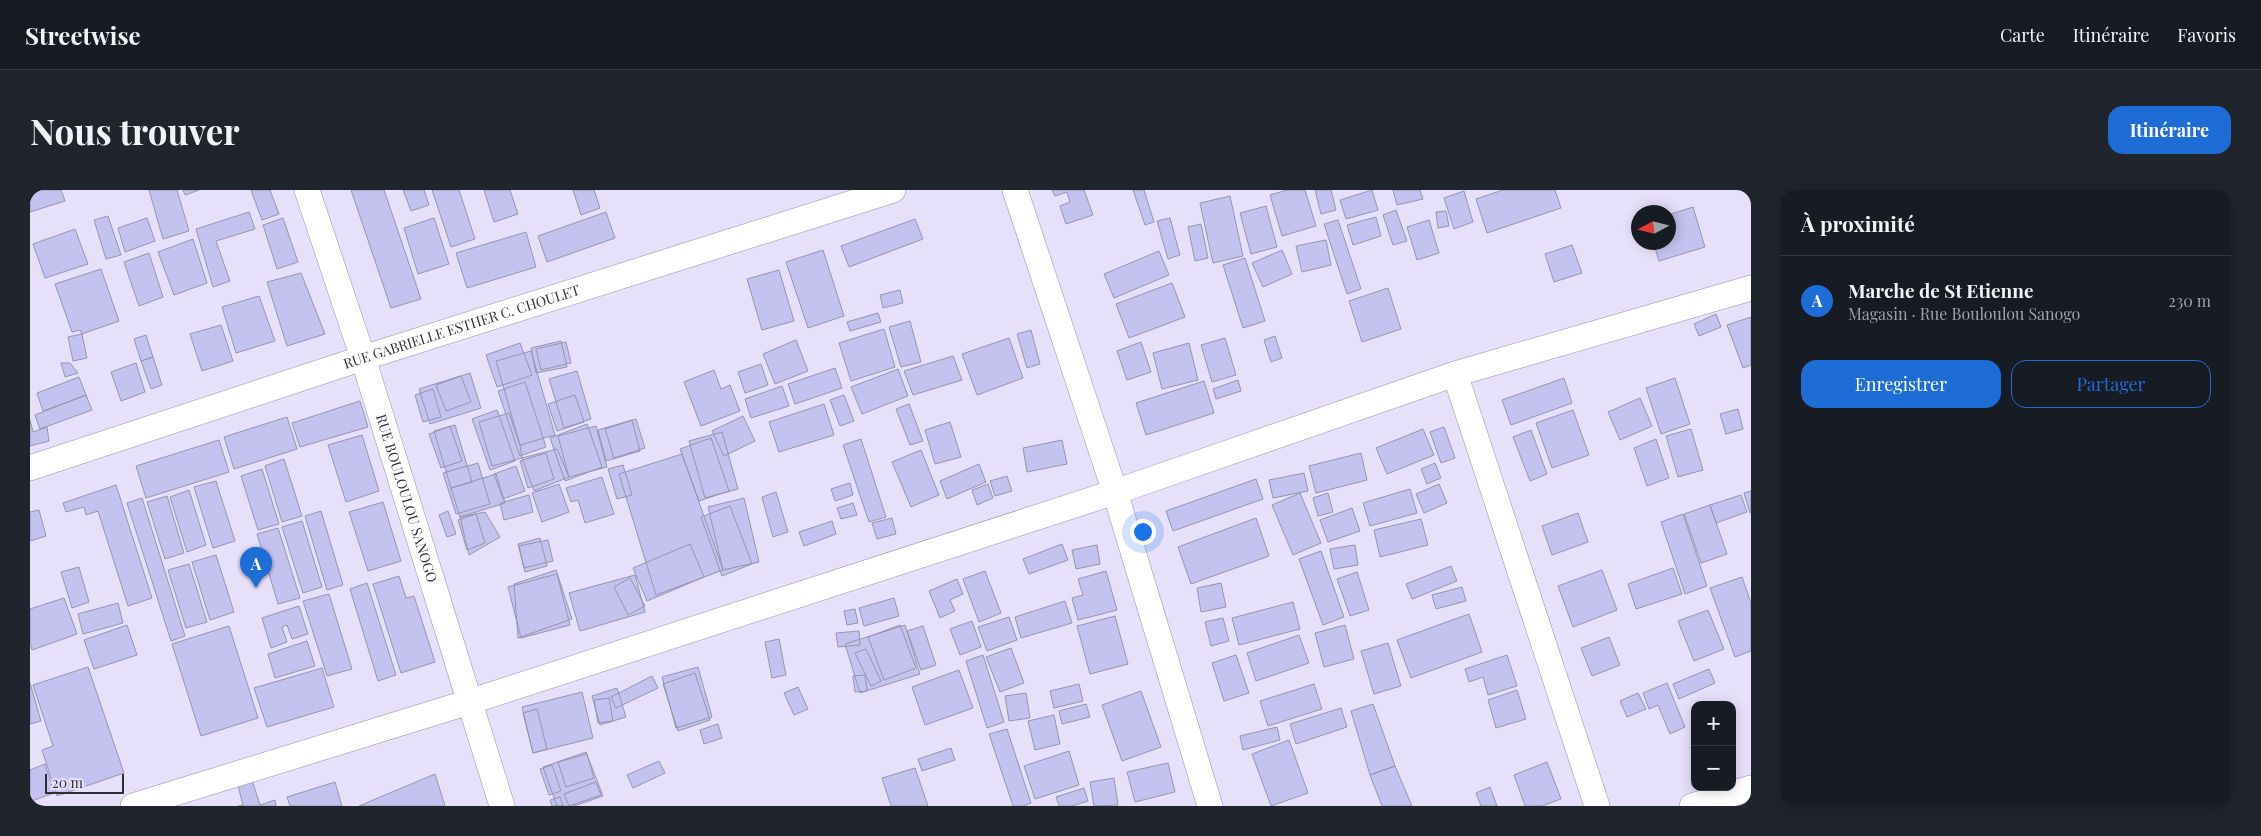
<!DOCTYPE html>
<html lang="fr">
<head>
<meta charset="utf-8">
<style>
  :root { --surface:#171b24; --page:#20242c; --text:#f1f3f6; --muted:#9ea1a6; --line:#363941; --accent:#1e6dd7 }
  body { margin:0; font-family:"Playfair Display",serif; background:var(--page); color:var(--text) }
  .controls { position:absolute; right:15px; bottom:15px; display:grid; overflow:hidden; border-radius:10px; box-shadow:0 2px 12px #0003 }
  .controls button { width:45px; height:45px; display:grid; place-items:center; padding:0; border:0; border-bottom:1px solid var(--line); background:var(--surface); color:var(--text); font:25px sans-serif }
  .compass { position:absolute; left:1601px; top:15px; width:45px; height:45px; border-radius:50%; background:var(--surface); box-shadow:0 2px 12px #0003; rotate:263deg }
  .scale { position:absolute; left:15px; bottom:12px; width:79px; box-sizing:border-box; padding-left:5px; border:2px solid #302d37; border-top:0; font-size:14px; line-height:18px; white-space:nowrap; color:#302d37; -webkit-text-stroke:4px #e7e0fb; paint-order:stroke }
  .you { position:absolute; left:1112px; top:341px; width:18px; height:18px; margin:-12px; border:4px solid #fff; border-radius:50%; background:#1a73e8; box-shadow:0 0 0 8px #1a73e833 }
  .badge { display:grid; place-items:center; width:32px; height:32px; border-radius:50%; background:var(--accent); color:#fff; font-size:16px; font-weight:700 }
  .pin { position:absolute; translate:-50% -41px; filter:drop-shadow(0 1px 2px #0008) }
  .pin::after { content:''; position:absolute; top:26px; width:18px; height:15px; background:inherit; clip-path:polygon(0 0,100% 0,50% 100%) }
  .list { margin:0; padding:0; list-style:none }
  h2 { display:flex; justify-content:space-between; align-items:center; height:65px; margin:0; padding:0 20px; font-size:21px }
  h2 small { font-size:16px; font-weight:400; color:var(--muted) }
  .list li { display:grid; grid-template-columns:32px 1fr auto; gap:15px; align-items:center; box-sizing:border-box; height:90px; padding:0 20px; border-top:1px solid var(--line) }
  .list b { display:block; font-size:19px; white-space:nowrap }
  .list p { margin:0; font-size:16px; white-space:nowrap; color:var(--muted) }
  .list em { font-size:16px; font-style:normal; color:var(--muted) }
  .actions { display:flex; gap:10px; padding:15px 20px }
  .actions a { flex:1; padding:11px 0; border:1px solid var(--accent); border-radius:15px; text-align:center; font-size:18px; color:var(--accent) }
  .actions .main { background:var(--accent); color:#fff }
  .map { position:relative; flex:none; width:1721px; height:616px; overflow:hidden; border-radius:15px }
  header { display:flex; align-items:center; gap:30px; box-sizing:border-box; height:70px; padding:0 25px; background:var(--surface); border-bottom:1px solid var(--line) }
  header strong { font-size:24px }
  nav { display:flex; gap:28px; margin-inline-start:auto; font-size:18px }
  .intro { display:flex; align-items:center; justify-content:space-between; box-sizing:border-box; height:120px; padding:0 30px }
  h1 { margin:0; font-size:35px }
  .button { padding:12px 22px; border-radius:15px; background:var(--accent); color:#fff; font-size:18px; font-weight:700 }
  main { display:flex; gap:30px; padding:0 30px }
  aside { flex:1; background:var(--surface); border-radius:15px; box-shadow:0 2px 12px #0003 }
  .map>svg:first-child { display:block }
  .building { fill:#c4c2ef; stroke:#9595ae }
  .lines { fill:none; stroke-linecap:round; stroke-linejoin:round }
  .street-casing { stroke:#958fa7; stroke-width:26 }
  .street { stroke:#fff; stroke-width:25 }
  .labels { text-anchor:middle; stroke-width:4; stroke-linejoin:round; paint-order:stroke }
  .street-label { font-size:14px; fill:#302d37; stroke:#e7e0fb }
</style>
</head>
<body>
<header>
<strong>Streetwise</strong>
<nav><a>Carte</a><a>Itinéraire</a><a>Favoris</a></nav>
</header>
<div class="intro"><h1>Nous trouver</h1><a class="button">Itinéraire</a></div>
<main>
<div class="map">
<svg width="1721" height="616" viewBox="0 0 1721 616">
  <rect width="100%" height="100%" fill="#e7e0fb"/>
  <path class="building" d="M0,0H31L35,11L0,22Z
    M119,0H147L159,41L133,49Z
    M153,0H169L155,5Z
    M221,0H240L249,24L232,30Z
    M321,0H354L391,109L361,118Z
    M373,0H394L399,15L381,21Z
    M402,0H429L445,49L421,57Z
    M454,0H480L488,24L464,32Z
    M543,0H564L570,18L551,25Z
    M1022,0H1054L1063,25L1036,34L1030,16L1040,12L1037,2L1025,6Z
    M1103,0H1114L1124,32L1115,35Z
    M1257,0H1275L1286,36L1252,46L1240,5Z
    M1285,0H1301L1306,20L1291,24Z
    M1342,0L1348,20L1316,29L1310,10Z
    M1363,0H1390L1393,9L1367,15Z
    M1473,0H1525L1531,18L1457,43L1446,9Z
    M1434,1L1443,32L1424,39L1414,8Z
    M1200,6L1213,66L1183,73L1170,13Z
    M1236,16L1247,57L1221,64L1210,23Z
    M1663,17L1675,57L1629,71L1623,52H1638V25Z
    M1366,20L1377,51L1363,55L1353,25Z
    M1416,21L1419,36L1408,38L1406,22Z
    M219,22L225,39L186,51L200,91L183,97L166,39Z
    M576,22L585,48L517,72L508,46Z
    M78,26L91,65L76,69L64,30Z
    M1346,27L1351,46L1323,55L1317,35Z
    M117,28L125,51L95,62L88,38Z
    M253,28L268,72L247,79L233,35Z
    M404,28L419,74L388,84L374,38Z
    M1140,28L1150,65L1138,69L1127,31Z
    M885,29L893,49L819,77L811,56Z
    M1308,30L1331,99L1317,104L1294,34Z
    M1399,30L1409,63L1387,70L1377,37Z
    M1171,34L1178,68L1165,71L1158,37Z
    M45,39L58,74L15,88L3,54Z
    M496,42L506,77L437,98L426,63Z
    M163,49L177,93L144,105L128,62Z
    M1296,50L1301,75L1272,82L1266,56Z
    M1542,55L1552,83L1524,92L1515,64Z
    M793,60L814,126L778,138L756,72Z
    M1252,60L1262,84L1233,97L1222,73Z
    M1129,61L1139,85L1084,108L1074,84Z
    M119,63L133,107L109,116L94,72Z
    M1215,68L1235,131L1213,138L1193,75Z
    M71,79L89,131L52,144L50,140L42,142L25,94Z
    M749,80L764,131L732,140L717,89Z
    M271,83L295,144L257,156L237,92Z
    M1142,93L1155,127L1099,148L1086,114Z
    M1358,98L1371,139L1332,152L1319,111Z
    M870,100L873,113L853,118L850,105Z
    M229,106L245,151L206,163L192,117Z
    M848,123L851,132L820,141L817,132Z
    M1686,124L1691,137L1669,146L1664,134Z
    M1721,127V175L1713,178L1697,135Z
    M880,131L891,172L871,177L859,137Z
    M191,135L203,171L172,181L160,144Z
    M854,139L865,177L821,191L809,153Z
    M1001,140L1010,174L997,178L987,144Z
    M52,144L57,168L43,171L38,147Z
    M116,145L123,167L111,171L104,149Z
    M1245,146L1252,168L1241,172L1234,150Z
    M979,148L993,188L947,205L932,164Z
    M1195,148L1206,185L1182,192L1171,155Z
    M766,150L778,181L745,194L733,164Z
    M531,151L537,177L506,183L501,158Z
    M536,152L541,173L511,180L506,159Z
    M1111,152L1121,182L1097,190L1087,161Z
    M490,153L502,185L467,197L456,165Z
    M1159,153L1168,190L1132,199L1123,163Z
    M501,161L525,245L490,255L466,171Z
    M923,166L932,190L883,205L874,181Z
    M123,167L132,195L121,199L111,171Z
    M31,173H40L48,183L35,187Z
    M106,173L115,202L91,211L81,182Z
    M731,174L738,195L715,203L708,182Z
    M805,178L812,198L765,214L758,194Z
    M868,179L878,206L832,224L821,197Z
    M684,180L691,199L700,195L710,221L671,236L654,192Z
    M547,181L561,229L534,238L519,189Z
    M440,183L451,218L400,234L389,199Z
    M431,186L441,212L416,221L406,195Z
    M49,187L56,205L13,221L7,203Z
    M1534,188L1542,213L1481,235L1472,210Z
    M1645,188L1660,234L1631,244L1616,198Z
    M1208,190L1211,201L1186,209L1183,199Z
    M1174,191L1184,223L1116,245L1106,213Z
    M495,192L516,257L490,266L468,201Z
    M752,196L759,216L721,228L715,209Z
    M403,199L411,227L393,232L385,205Z
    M56,205L62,220L10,239L5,225Z
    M545,205L554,232L527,241L518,214Z
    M814,205L824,231L810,236L800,210Z
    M1610,208L1622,236L1590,250L1578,222Z
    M330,211L338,237L270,257L262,233Z
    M794,214L804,245L749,262L739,232Z
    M879,214L893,251L880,255L866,219Z
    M1708,219L1713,239L1696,244L1690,224Z
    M467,220L485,271L460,280L442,229Z
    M1543,220L1559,265L1522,278L1506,233Z
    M479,223L490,255L492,268L462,276L449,232Z
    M713,226L725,251L694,266L682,241Z
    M257,227L267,259L204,279L194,247Z
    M606,229L615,258L584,268L575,239Z
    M0,230L3,242L17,237L19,251L0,256Z
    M602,230L610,261L576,271L568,240Z
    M920,232L931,267L905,274L895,240Z
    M557,234L572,277L535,291L520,248Z
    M425,235L442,292L421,298L404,241Z
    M420,236L432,271L411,278L399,244Z
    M566,236L577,277L539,287L528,246Z
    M1414,237L1425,268L1411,273L1400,242Z
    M1393,239L1404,265L1357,284L1346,258Z
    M1661,239L1673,280L1648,287L1636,246Z
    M1501,240L1517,284L1500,291L1483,247Z
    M692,242L708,299L675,308L659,251Z
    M332,245L349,301L316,312L298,255Z
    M681,248L699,301L669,311L650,259Z
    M831,249L856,327L839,332L813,255Z
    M1626,249L1639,288L1617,296L1604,258Z
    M189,250L199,282L116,308L106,276Z
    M1032,250L1037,274L997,282L993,258Z
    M527,259L539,287L504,301L492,268Z
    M891,260L909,305L881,317L862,272Z
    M516,263L524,289L498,298L490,271Z
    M1331,263L1337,290L1286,303L1279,276Z
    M652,264L693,380L626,405L589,284Z
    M254,269L272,326L252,332L235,276Z
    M448,273L460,314L426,324L413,283Z
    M1405,273L1411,288L1397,294L1391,279Z
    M949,274L956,292L917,309L910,291Z
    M593,275L602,305L587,309L578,279Z
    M486,276L495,301L473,309L464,284Z
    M232,279L249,334L228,340L211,286Z
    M1274,283L1278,301L1243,308L1239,290Z
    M466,284L475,313L430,327L421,298Z
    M977,286L982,301L965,306L960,291Z
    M572,287L584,324L555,333L548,310L541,312L536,298Z
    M1226,289L1233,309L1143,341L1136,321Z
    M186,291L205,351L183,358L164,297Z
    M820,293L823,305L805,311L801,299Z
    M529,294L539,322L512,332L502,303Z
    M958,294L963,308L947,315L942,300Z
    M1409,294L1417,313L1394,323L1386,304Z
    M86,295L122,408L98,416L68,321L56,325L54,317L36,322L33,313Z
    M1380,299L1387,323L1340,336L1333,313Z
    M159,300L176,355L157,362L140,307Z
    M1721,301V323H1720L1714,303Z
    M746,302L758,342L743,347L732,307Z
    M1270,303L1291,353L1263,365L1242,315Z
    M1298,303L1303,322L1288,326L1283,308Z
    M499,305L503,322L474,330L470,313Z
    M1711,305L1717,322L1686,333L1680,315Z
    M137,306L154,363L135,369L117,312Z
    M112,308L155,446L141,451L97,313Z
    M714,308L729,372L693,380L678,317Z
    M353,312L371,371L338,381L319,322Z
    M823,313L827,325L811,329L807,318Z
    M1680,315L1697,364L1671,373L1654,324Z
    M700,316L722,374L692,386L671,327Z
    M1322,318L1330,341L1298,352L1290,330Z
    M9,320L16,346L0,351V322Z
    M291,321L313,395L297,400L275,326Z
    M418,321L426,344L417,347L409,325Z
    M455,322L470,347L439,365L430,327Z
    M1548,323L1558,352L1522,365L1512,336Z
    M446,324L455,353L437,360L428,330Z
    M1653,324L1677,396L1655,404L1631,332Z
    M862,328L866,344L847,349L842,333Z
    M1226,328L1239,366L1161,394L1148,357Z
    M1391,329L1398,355L1350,367L1344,340Z
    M272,331L292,397L273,403L252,337Z
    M802,331L806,344L774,356L769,342Z
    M248,338L270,408L248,414L227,344Z
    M510,348L517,376L495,382L488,354Z
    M518,350L523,371L494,378L489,356Z
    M660,354L674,387L617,411L603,378Z
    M1032,354L1038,370L999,384L993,369Z
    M1067,355L1070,374L1046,379L1042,360Z
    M1325,355L1328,375L1304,379L1300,359Z
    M1291,361L1314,427L1293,435L1269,369Z
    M186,365L204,422L180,430L162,372Z
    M159,374L177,432L156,438L138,380Z
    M1421,376L1427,391L1382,409L1376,394Z
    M49,377L59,412L42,418L31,382Z
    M1643,378L1652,404L1606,419L1598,394Z
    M526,380L542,429L488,448L484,394Z
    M1572,380L1587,420L1543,437L1528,396Z
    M955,381L971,423L949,432L933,389Z
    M1076,381L1087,420L1048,430L1042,408L1053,405L1048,389Z
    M1327,382L1339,420L1320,426L1307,389Z
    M527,384L540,435L491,448L478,397Z
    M605,385L615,422L550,441L539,403Z
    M369,386L376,408L384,406L405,472L371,483L343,394Z
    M1712,387L1721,413V461L1705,467L1680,398Z
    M600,388L615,416L598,425L584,397Z
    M927,389L933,404L920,410L925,421L910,428L899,401Z
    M337,393L366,485L348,491L320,399Z
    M1191,393L1196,417L1171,422L1167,398Z
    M1432,397L1436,411L1406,419L1402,405Z
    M299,404L322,479L297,486L273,411Z
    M34,408L47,444L2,460L0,453V419Z
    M864,408L869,426L834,436L829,418Z
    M1035,411L1042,433L991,448L985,427Z
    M1263,412L1270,439L1209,455L1202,428Z
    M88,413L93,433L53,444L48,424Z
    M269,416L278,444L262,449L257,435L252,437L257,452L241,458L232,428Z
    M825,419L828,433L817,435L814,421Z
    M1678,420L1694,459L1664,471L1648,431Z
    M1439,424L1452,462L1381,488L1367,450Z
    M1085,426L1098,474L1060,484L1047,436Z
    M979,427L987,450L957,461L948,437Z
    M1193,428L1199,451L1181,456L1175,432Z
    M942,431L951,457L930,465L920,439Z
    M97,435L107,465L64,479L54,450Z
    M870,435L886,478L854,490L838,447Z
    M875,435L890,484L830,503L815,454Z
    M1315,435L1324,469L1294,477L1285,443Z
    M199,436L228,528L171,546L142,454Z
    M893,436L906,475L891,480L877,441Z
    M829,441L830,455L808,457L806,443Z
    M1269,445L1279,473L1226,491L1217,463Z
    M1579,447L1590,475L1562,486L1551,458Z
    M749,449L756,485L742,488L735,452Z
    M277,451L285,476L245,488L238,464Z
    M1358,453L1371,496L1344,504L1331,461Z
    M981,458L994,493L970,502L956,467Z
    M836,459L851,491L841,496L825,463Z
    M953,465L974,532L957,538L936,471Z
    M1206,465L1219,503L1194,511L1182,473Z
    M1477,465L1487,496L1458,505L1453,487L1439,492L1435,479Z
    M58,477L94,583L27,606L12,560L23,556L3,495Z
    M668,477L682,527L646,538L632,487Z
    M292,478L304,517L237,537L224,498Z
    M1679,479L1685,493L1649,509L1643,494Z
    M929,480L943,518L895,535L882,497Z
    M665,483L680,530L648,541L633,494Z
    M835,485L837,501L825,502L823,486Z
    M622,486L628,498L586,518L581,507Z
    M0,493L11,531L0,534Z
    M1637,493L1655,537L1640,544L1628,515L1619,519L1613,503Z
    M1049,494L1053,511L1024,518L1020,501Z
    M1284,494L1292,519L1238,536L1230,511Z
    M768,497L778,519L764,525L754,503Z
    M587,498L596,527L570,535L562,506Z
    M1487,500L1496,529L1466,538L1458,510Z
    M1111,501L1131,557L1092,571L1072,515Z
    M552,502L563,548L503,563L492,517Z
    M996,503L1000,528L979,531L975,506Z
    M1608,503L1616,519L1597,527L1590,511Z
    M579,508L583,531L568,533L564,510Z
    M1056,514L1060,527L1032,534L1029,521Z
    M1343,514L1365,576L1340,585L1321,521Z
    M1311,518L1317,537L1266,554L1260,534Z
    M507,519L517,559L503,563L493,523Z
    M1024,525L1030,554L1005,560L998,531Z
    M688,534L692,548L674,554L670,540Z
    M1247,537L1250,550L1213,560L1210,546Z
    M977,539L1001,613L993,616H983L959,544Z
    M1259,550L1278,603L1241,616L1222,564Z
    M921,558L925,570L892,581L888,569Z
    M1039,561L1049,595L1005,609L994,576Z
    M556,562L573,606L544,616H527L513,577Z
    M557,564L564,588L536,597L528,572Z
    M629,571L635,583L603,598L597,585Z
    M1517,572L1531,609L1512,616H1495L1484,585Z
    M1138,573L1145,602L1105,612L1097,582Z
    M15,574L24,603L2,611L4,616H0V580Z
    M522,575L531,601L519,605L510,579Z
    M1365,576L1382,616H1352L1340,585Z
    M885,578L898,616H861L852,588Z
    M405,584L415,616H329Z
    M1084,588L1088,615L1064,616L1060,592Z
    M222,590L230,615L245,610L246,616H208L213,615L207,592Z
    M305,592L312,616H260L257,607Z
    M566,592L571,605L539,616L534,604Z
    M1460,597L1467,616H1451L1446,603Z
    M1054,598L1058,611L1042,616H1029L1026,607Z
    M530,607L533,616H522L520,610Z"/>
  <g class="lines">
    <g class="street-casing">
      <g id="street">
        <path id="s1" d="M277,0L333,168L472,616"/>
        <path d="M985,0L1085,302L1180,616"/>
        <path d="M1425,184L1567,616"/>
        <path id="s2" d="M0,278L333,168L863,0"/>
        <path d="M103,616L439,512L1085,302L1425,184L1721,98"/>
        <path d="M1662,616L1721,598"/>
      </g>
    </g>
    <use href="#street" class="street"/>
  </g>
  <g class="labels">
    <g class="street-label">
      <text dy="5" stroke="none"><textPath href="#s2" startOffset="454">RUE GABRIELLE ESTHER C. CHOULET</textPath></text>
      <text dy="5" stroke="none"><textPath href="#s1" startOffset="324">RUE BOULOULOU SANOGO</textPath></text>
    </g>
  </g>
</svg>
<div class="controls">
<button>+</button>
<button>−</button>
</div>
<svg class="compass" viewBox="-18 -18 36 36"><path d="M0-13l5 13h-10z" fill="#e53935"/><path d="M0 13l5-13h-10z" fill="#9ea1a6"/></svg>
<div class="scale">20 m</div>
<div class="you"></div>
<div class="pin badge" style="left:226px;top:398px">A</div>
</div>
<aside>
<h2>À proximité<small></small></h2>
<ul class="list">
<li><span class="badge">A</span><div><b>Marche de St Etienne</b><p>Magasin · Rue Bouloulou Sanogo</p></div><em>230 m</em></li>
</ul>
<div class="actions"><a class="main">Enregistrer</a><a>Partager</a></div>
</aside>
</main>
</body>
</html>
